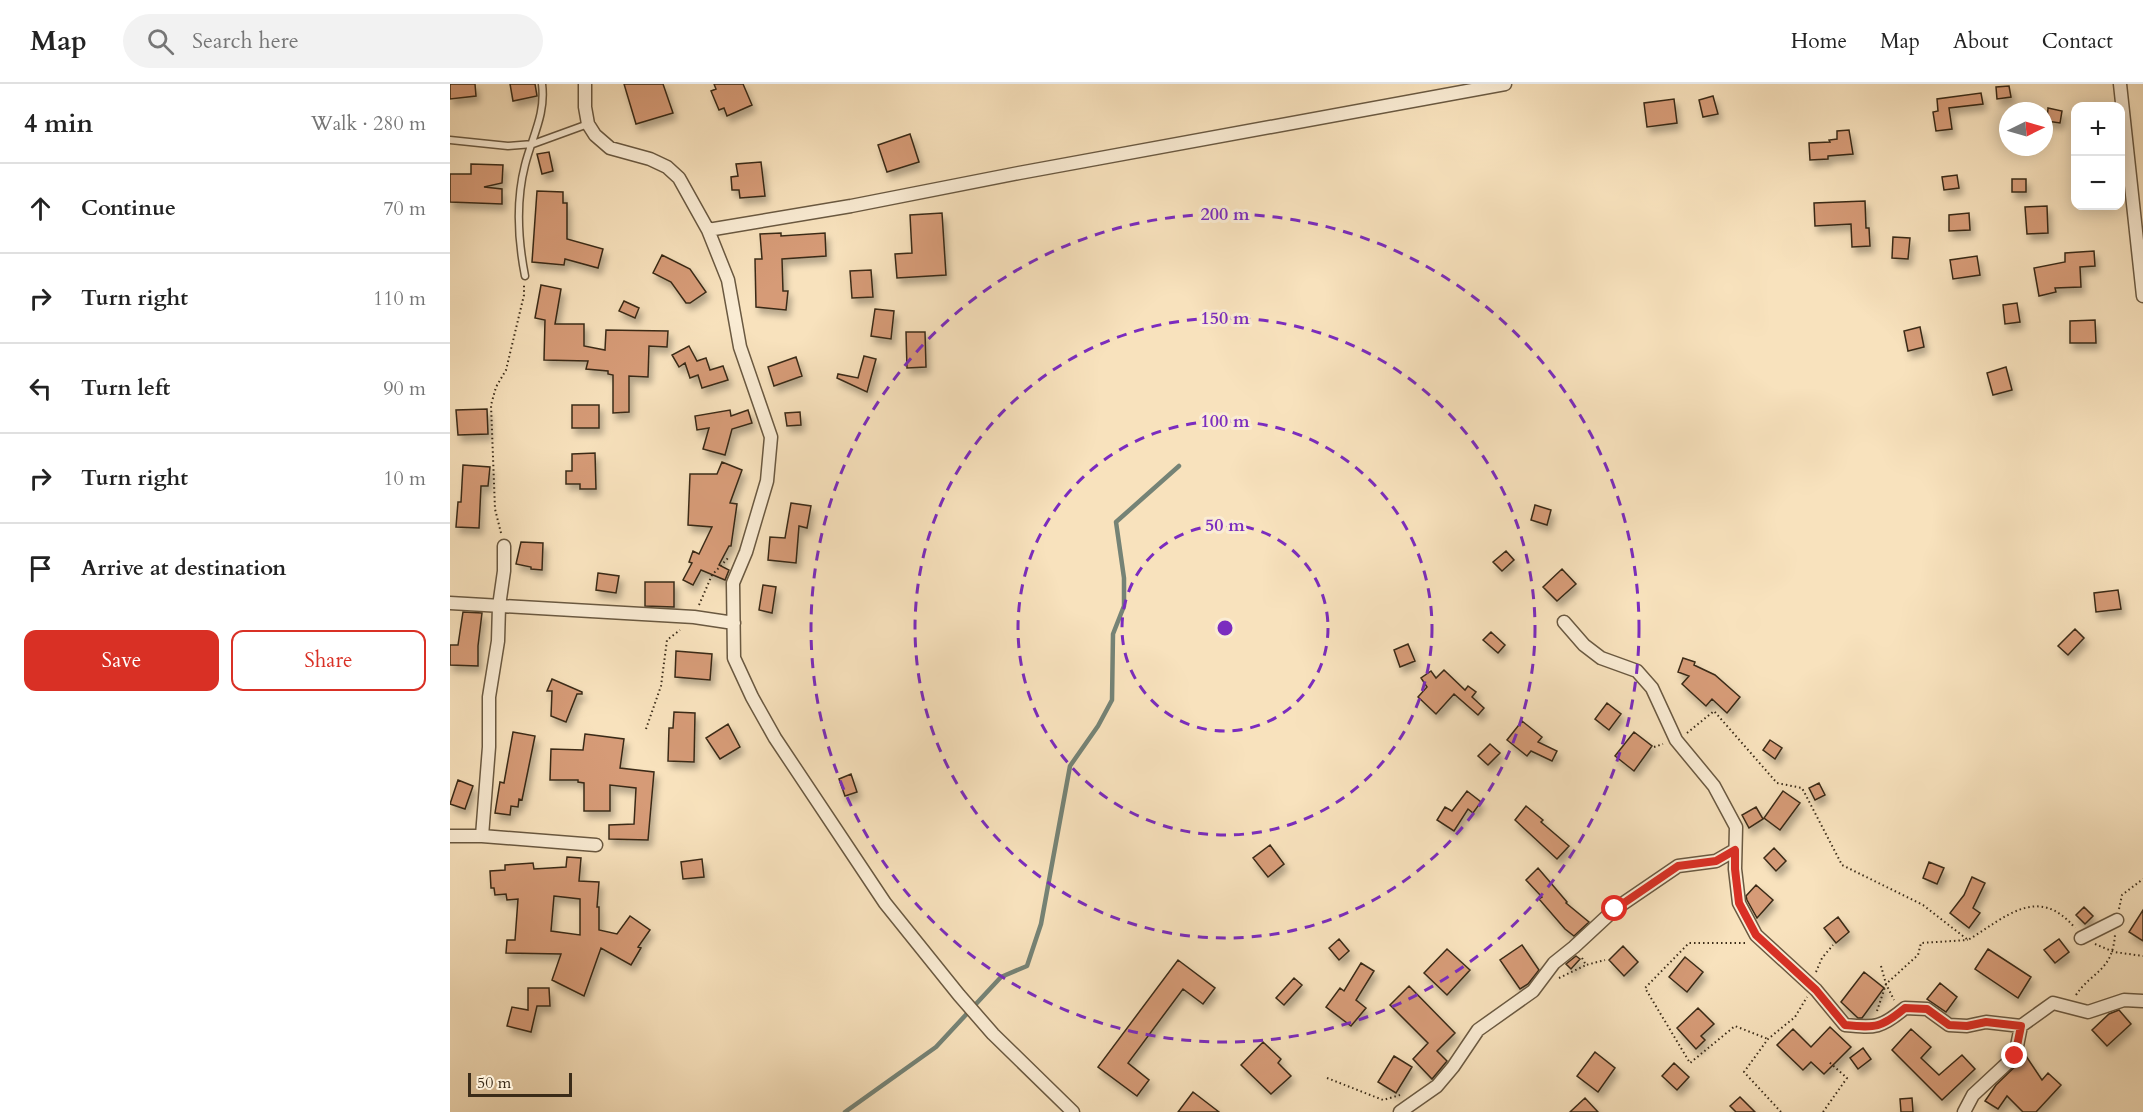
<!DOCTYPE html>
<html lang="en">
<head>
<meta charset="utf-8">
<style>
  :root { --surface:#fff; --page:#f2f2f2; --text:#222; --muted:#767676; --line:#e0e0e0; --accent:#d93025 }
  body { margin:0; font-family:Cardo,serif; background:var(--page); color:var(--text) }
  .controls { position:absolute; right:18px; top:18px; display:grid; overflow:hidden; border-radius:12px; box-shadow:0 3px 15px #0003 }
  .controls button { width:54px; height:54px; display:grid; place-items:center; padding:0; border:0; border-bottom:2px solid var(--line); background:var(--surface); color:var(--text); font:30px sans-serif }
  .compass { position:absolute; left:1549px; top:18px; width:54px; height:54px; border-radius:50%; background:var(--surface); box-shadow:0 3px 15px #0003; rotate:85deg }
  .scale { position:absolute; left:18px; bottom:15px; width:104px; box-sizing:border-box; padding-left:6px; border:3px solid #3a2b18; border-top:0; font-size:16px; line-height:21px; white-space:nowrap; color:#3a2b18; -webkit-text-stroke:4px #faecd4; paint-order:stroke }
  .stop { position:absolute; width:18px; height:18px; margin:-14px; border:4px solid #d93025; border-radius:50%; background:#fff }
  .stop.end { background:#d93025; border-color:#fff; box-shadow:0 2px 6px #0008 }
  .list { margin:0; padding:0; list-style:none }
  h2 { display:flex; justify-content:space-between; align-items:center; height:78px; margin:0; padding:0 24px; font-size:26px }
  h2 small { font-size:20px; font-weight:400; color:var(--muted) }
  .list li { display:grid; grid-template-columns:39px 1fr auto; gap:18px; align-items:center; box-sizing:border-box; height:90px; padding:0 24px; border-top:2px solid var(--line) }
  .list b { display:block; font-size:22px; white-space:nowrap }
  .list em { font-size:20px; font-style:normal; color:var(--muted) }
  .actions { display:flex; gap:12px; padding:18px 24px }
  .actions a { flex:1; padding:14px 0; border:2px solid var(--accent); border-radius:12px; text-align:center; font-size:21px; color:var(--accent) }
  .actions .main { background:var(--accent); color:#fff }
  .icon { flex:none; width:33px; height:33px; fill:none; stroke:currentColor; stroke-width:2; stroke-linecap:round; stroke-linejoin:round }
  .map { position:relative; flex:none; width:1693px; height:1028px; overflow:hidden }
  header { display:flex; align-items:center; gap:36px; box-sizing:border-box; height:84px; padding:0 30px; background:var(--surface); border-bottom:2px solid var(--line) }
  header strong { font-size:28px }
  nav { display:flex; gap:33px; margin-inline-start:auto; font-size:21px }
  .search { width:420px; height:54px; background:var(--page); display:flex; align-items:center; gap:15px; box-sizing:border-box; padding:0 21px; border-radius:33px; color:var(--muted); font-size:22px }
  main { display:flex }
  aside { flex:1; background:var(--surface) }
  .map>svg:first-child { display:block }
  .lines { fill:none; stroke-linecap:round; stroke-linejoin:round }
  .stream { stroke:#758376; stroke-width:4.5 }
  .building { fill:#d69b77; stroke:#3a2b18; stroke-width:1.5; fill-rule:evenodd; filter:url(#shadow) }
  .service-casing { stroke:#6a5941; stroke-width:9 }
  .minor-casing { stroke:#6a5941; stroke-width:15 }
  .path { stroke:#3a2b18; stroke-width:2; stroke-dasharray:1.5 3; stroke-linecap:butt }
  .service { stroke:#faecd4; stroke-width:6 }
  .minor { stroke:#faecd4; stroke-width:12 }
  .route { stroke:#d93025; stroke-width:8 }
  .ring { fill:none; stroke:#7b2cbf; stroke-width:3; stroke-dasharray:10 8 }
  .centre { fill:#7b2cbf; stroke:#faecd4; stroke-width:3 }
  .ring-label { font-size:18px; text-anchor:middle; font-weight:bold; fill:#7b2cbf; stroke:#faecd4; stroke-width:6; stroke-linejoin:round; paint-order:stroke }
</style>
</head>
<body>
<header>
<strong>Map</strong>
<div class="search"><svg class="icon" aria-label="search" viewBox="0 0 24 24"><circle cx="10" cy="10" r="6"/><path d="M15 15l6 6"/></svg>Search here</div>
<nav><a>Home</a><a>Map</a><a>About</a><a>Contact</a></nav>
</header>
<main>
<aside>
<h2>4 min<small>Walk · 280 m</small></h2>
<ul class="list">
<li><svg class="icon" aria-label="ahead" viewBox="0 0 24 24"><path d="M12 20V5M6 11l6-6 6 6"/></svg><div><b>Continue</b></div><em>70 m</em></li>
<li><svg class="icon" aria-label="right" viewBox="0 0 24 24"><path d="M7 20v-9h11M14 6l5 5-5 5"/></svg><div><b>Turn right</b></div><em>110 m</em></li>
<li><svg class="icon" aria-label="left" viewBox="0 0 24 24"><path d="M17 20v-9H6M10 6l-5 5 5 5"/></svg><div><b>Turn left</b></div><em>90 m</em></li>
<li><svg class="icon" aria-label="right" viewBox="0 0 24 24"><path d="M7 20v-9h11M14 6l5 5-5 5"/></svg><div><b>Turn right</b></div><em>10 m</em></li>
<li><svg class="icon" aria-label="arrive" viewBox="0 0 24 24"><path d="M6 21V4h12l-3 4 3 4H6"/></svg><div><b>Arrive at destination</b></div></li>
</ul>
<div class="actions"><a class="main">Save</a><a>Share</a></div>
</aside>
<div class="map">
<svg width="1693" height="1028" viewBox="0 0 1693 1028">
  <defs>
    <filter id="shadow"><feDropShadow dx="3.5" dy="6" stdDeviation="3" flood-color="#0004"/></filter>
  </defs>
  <rect width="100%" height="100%" fill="#f8e2bd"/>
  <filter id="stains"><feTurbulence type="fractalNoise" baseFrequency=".00333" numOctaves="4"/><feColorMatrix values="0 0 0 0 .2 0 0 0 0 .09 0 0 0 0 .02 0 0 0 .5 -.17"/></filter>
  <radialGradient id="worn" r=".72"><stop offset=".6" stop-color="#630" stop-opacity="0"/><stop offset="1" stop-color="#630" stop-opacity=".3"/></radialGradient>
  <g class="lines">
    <path class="stream" d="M395,1028L486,963L551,893L577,882L591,840L620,682L648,642L662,616L663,550L674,522V494L666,438L729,382"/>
  </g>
  <path class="building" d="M0,0H25L26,12L0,15Z
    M60,0H85L87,12L63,17Z
    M174,0H213L223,29L186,40Z
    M264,0H293L302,21L277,32L274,24L269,26L261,7L266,5Z
    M1559,2L1561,13L1547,15L1546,3Z
    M1531,9L1533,20L1499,24L1502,45L1486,47L1483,28L1488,27L1487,15Z
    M1263,12L1268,30L1253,33L1249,16Z
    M1224,15L1227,39L1197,43L1194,19Z
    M1598,24L1612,27L1610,39L1597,37Z
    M1399,46L1403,70L1378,72V75L1360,76L1359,59L1380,58L1379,56L1387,55V47Z
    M460,50L469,78L437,88L428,61Z
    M99,68L103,87L92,90L87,70Z
    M311,78L315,112L290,114L289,106H282L281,93L288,92L286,80Z
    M21,80L53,81L52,99L34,103L52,105V120L0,118V90H21Z
    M1507,91L1509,104L1494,106L1492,93Z
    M1562,95H1576V108H1562Z
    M87,107L113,108V119H117V155L153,165L148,184L115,175L114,181L82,178Z
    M1415,117L1416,144H1419L1420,162L1402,163L1401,140L1365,142L1364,119Z
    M1597,122L1598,149L1577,150L1575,123Z
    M492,129L496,191L447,194L445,170L462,169L460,131Z
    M1519,129L1520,146L1499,147V131Z
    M331,149V152L375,149L376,172L332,175L333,207H338L336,226L306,223L305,175H312L310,150Z
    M1443,153L1460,154L1458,175L1442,174Z
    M1644,167L1645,182L1630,183L1631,203L1605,204L1606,208L1589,212L1584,184L1615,178V169Z
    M212,171L240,185L256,208L240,219H236L221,198L203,189Z
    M1527,172L1530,191L1503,195L1500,176Z
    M421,186L423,213L402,214L400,187Z
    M91,201L111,205L105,240H134V262L155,266L156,246L218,247L217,263L199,262L198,293L179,292V328L163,329V291L158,290V287L136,285L138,277L94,276L95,236L85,234Z
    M174,217L189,224L185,234L169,227Z
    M1567,219L1570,238L1555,240L1553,221Z
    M425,225L444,227L441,255L421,252Z
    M1645,236L1646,259H1620V237Z
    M1470,243L1474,263L1458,267L1454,247Z
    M456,248H475L476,283L457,284Z
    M239,262L247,277L256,274L260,286L273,282L278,296L252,304L248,291L240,294L235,279L229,283L222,271Z
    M414,272L426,275L417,308L387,294L388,290L408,294Z
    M346,273L352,292L324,302L318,283Z
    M1556,283L1562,306L1543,311L1537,289Z
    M122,321H149V344H122Z
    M37,325L38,350L8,351L6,326Z
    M280,326L281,332L298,326L302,339L282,345L275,371L253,365L259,344L247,346L245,332Z
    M350,328L351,341L337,342L335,329Z
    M145,369L146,405H130V400H116V387H122V370Z
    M272,378L292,386L280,419L287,420L281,462H279L269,481L279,486L275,496L251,486L243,501L233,496L242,479L239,478L243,467L249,470L262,443L238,441L240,390H267Z
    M13,381L40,383L38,402H31L29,444L6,443L8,418H11Z
    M341,419L361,422L357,444L349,442L346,479L318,476L320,453L335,454Z
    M1085,421L1101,426L1097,441L1081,436Z
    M71,458L93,459L92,486L81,485V483L66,480Z
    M1056,467L1064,476L1052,487L1043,478Z
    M1112,485L1126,500L1107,517L1093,503Z
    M148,489L169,492L166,509L146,506Z
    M195,498H224V523L195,522Z
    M313,501L326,503L322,529L309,526Z
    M1668,506L1671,525L1646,528L1644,509Z
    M13,528L32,529L28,562V582L0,581V561H8Z
    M1625,545L1634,554L1618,571L1608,562Z
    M1041,548L1055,561L1048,569L1033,556Z
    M958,560L965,577L950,583L944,566Z
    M226,567L262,570L260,596L225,593Z
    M1233,574L1245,578L1244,581L1265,591L1290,613L1277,629L1262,615L1256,622L1232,600L1239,592L1228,588Z
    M994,586L1015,606L1018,602L1026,608L1022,613L1034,624L1028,631L1004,610L986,630L968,613L977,603L971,594L981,587L986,594Z
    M102,595L132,608V610H127L116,638L101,632L102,607H97Z
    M1157,619L1171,630L1159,646L1145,635Z
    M224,628L245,629L244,678L218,677L219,644H223Z
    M1072,637L1092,653L1088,658L1107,667L1102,677L1081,667L1077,672L1057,656Z
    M278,640L290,663L270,675L256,654Z
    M63,648L85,652L72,716L69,715L68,723L61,722L60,731L45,729L50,698L54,699Z
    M1184,648L1202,662L1184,687L1165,672Z
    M135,650L174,655L170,684L204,688L198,756L159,755V741L184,740L186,704L160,701V727H134V699L128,698V696H100L101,665L133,666Z
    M1320,656L1332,664L1325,675L1313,666Z
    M1040,660L1050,669L1038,681L1028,672Z
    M401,690L407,708L395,712L389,695Z
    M8,696L23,702L15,725L0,720Z
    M1369,699L1375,711L1365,716L1359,704Z
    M1017,707L1031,718L1023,729L1018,725L1004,747L987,736L995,723L1002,727Z
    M1333,707L1350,719L1330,746L1314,734Z
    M1076,722L1093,736L1091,738L1119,762L1107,775L1065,736Z
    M1306,723L1313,735L1299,744L1292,731Z
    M820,761L834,780L818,793L803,774Z
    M1324,764L1336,777L1326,787L1314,774Z
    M117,773L131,774L129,797L149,798L147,823H149V846L167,850L180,832L200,846L188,863L191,864L181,881L151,864L134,912L102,896L111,870L56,869L57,856H65L68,815L57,816L56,810L45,811L44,804H41L40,787L55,786V781L83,779L84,785L116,783ZM104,812L130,815V851L101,847Z
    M252,775L254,793L233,795L231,778Z
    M1479,778L1494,784L1487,800L1473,794Z
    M1088,784L1117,818L1116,819L1139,838L1124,852L1115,845L1089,815L1092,813L1076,796Z
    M1522,793L1535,799L1523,824L1530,829L1519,844L1500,829L1514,811Z
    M1306,801L1323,816L1307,834L1297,816L1296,812Z
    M1634,823L1643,832L1635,840L1626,831Z
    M1693,826V857L1679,848Z
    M1388,833L1399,848L1386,859L1374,844Z
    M889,855L899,867L889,876L879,864Z
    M1609,855L1619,868L1605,879L1594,866Z
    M1072,861L1089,886L1078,900L1070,905L1050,876Z
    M1173,862L1188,878L1174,892L1159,876Z
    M997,865L1020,886L997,911L974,889Z
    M1538,865L1581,893L1568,914L1525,885Z
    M1126,872L1130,875L1121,885L1116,880Z
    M1235,873L1253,888L1237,908L1219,893Z
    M728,876L765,904L753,920L733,905L678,979L699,996L687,1012L648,983Z
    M911,879L924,887L906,916L916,924L901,942L876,923L890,904L894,907Z
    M1414,888L1434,904L1412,934H1408L1391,918Z
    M844,894L852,901L834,921L826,914Z
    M1490,899L1507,913L1496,928L1477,915Z
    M959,902L1005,949L987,967L997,977L982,995L963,975L978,959L940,921Z
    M78,904H99L100,922H87L81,948L57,942L62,923L78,926Z
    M1248,924L1264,940L1251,952L1255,956L1246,965L1227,944Z
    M1669,926L1681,940L1657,962L1642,946L1659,930Z
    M1380,943L1401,963L1374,990L1361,978L1353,986L1327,961L1343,945L1361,963Z
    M1461,945L1481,963L1471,974L1489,991L1512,971L1525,985L1492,1016L1442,966Z
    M813,958L831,975L828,979L841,992L821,1010L791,981Z
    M1413,964L1421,975L1408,985L1400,974Z
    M1145,968L1165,984L1148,1008L1127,992Z
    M944,972L962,983L946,1009L928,998Z
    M1576,972L1592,996L1598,989L1611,1001L1586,1028H1573L1557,1012L1548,1025L1535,1017L1546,1001Z
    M1224,979L1239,993L1227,1006L1212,992Z
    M743,1008L769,1028H728Z
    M1290,1013L1305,1028H1286L1280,1022Z
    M1135,1014L1148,1028H1120Z
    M1462,1014L1463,1028H1451L1450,1015Z"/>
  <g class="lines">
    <g class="service-casing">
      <path id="service" d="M0,56L58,62L83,60L138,40
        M75,192C68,156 66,116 75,81C82,53 96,30 92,0"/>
    </g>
    <g class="minor-casing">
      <path id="minor" d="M135,0V23L138,40L145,51L160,64L200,75L217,83L229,94L258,146L278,196L290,263L321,353L317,397L296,468L283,499L284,574L302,613L325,654L435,819L509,911L543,950L623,1028
        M1670,0L1693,212
        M258,146L401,122L569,89L1055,0
        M0,519L244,533L284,539
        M1114,538L1134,561L1151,574L1187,587L1202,604L1226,656L1264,702L1286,743L1285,785L1289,819L1306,851L1366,906L1395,941C1426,944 1431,944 1455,924L1477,925L1499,941L1517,942L1536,938L1571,942L1603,919L1638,928L1674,916L1693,917
        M0,752H32L146,761
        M32,752L39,663V613L48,557L49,522L54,487V462
        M1631,854L1667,836
        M950,1028L987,1002L1003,983L1028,946L1083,907L1104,879L1124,863L1165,825L1228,782L1266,777L1285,766
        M1514,1028L1523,1011L1565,972L1571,942"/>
    </g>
    <path class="path" d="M51,449L45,425L41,321L46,303L56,286L74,211V201
      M249,521L262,491L279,473
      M196,645L211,602L217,556L230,546
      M1237,649L1264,627L1327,699L1352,704L1392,781L1473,821L1518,856C1556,833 1588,800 1625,844
      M1204,663L1213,660
      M1669,825L1672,811L1693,795
      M1295,859H1239L1195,904L1240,979L1285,942L1318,955
      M1645,860L1664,868L1693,872
      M1132,874L1136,881L1155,876
      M1431,882L1436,900L1444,916
      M1366,888L1372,874L1383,861
      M1109,894L1136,881
      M1626,911C1642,887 1662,888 1665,851
      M1427,927L1436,900L1468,871L1471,859L1518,856
      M877,994L933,1016L950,1011
      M1331,1028L1294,988L1318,955L1345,933L1357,913
      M1373,1028L1397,994L1379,978"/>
    <use href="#service" class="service"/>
    <use href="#minor" class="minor"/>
  </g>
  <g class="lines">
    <path class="route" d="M1165,825L1228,782L1266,777L1285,766V785L1289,819L1306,851L1366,906L1395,941C1426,944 1431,944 1455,924L1477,925L1499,941L1517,942L1536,938L1571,942L1565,972"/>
  </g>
  <g class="ring">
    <circle cx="775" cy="544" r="103"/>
    <circle cx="775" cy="544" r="207"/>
    <circle cx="775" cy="544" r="310"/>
    <circle cx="775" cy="544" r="414"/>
  </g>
  <circle cx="775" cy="544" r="9" class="centre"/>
  <g class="ring-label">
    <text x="775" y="136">200 m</text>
    <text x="775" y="240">150 m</text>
    <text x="775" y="343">100 m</text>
    <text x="775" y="447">50 m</text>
  </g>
  <rect width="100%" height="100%" filter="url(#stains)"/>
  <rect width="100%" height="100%" fill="url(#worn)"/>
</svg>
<div class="controls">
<button>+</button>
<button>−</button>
</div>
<svg class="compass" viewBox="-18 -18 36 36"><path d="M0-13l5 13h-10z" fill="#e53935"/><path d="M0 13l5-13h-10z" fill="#767676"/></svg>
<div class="scale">50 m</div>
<div class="stop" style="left:1165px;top:825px"></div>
<div class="stop end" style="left:1565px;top:972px"></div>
</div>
</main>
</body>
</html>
